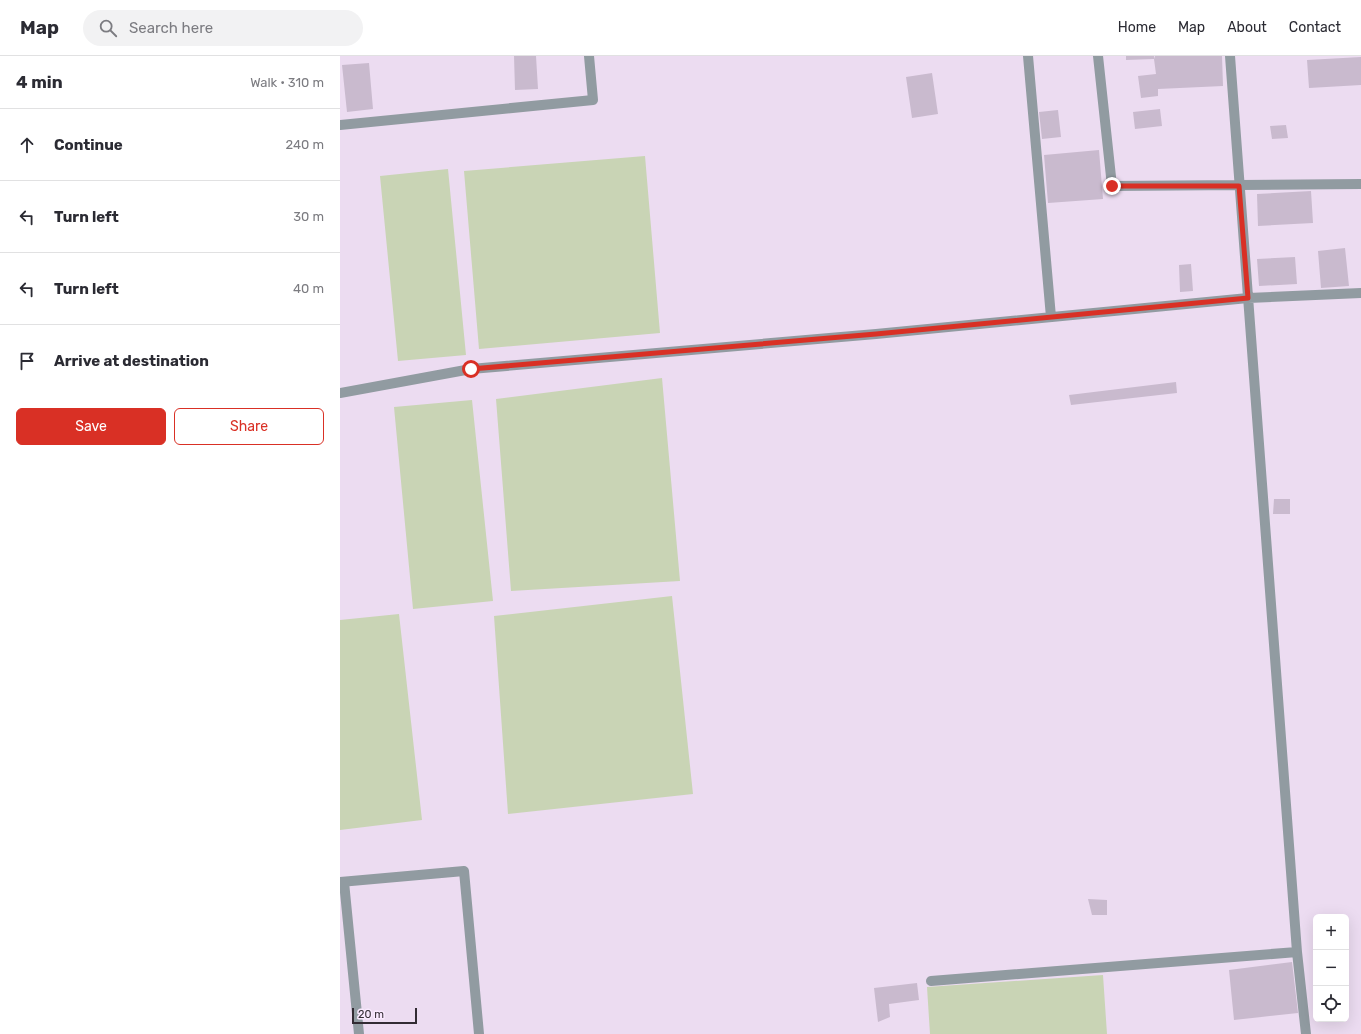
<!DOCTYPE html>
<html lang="en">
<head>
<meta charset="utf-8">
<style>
  :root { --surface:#fff; --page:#f2f2f3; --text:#2b2b33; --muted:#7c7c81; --line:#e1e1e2; --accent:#d93025 }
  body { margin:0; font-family:Rubik,sans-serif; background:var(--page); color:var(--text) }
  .controls { position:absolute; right:12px; bottom:12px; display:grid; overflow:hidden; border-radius:6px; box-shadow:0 4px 16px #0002 }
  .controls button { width:36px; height:36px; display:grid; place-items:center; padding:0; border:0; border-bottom:1px solid var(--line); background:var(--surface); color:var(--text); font:20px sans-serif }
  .scale { position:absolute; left:12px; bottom:10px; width:65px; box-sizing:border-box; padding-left:4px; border:2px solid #322b33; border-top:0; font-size:11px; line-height:14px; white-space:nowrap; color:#322b33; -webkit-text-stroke:3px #f9e9fe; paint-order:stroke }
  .stop { position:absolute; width:12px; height:12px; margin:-9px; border:3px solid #d93025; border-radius:50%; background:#fff }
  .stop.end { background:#d93025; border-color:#fff; box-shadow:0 1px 4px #0008 }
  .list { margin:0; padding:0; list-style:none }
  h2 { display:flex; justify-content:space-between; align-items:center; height:52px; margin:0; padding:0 16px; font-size:17px }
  h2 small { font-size:13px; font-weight:400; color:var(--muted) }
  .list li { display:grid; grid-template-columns:26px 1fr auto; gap:12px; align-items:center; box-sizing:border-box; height:72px; padding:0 16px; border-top:1px solid var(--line) }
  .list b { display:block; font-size:15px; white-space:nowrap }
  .list em { font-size:13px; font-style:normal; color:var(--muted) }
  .actions { display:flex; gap:8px; padding:12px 16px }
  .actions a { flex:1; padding:9px 0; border:1px solid var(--accent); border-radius:6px; text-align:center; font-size:14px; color:var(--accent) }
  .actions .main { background:var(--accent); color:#fff }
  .icon { flex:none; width:22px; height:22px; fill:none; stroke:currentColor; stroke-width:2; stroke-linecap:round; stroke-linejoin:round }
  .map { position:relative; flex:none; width:1021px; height:978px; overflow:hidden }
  header { display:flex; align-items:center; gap:24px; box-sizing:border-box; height:56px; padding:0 20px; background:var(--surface); border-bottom:1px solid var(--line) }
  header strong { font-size:19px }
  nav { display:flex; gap:22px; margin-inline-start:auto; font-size:14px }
  .search { width:280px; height:36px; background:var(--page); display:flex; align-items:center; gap:10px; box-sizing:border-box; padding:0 14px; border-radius:22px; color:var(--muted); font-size:15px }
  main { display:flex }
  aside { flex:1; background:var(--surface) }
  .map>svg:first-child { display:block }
  .green { fill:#c9d4b5 }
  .building { fill:#c9bace }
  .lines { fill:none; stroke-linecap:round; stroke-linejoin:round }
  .street { stroke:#919ba1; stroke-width:10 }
  .route { stroke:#d93025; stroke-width:5 }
</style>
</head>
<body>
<header>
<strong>Map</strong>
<div class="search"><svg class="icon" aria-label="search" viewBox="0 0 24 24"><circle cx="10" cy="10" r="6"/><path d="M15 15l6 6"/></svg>Search here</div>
<nav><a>Home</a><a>Map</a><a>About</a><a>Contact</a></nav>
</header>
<main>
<aside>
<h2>4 min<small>Walk · 310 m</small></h2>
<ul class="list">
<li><svg class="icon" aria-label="ahead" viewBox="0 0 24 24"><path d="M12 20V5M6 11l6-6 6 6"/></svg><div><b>Continue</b></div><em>240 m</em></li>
<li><svg class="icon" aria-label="left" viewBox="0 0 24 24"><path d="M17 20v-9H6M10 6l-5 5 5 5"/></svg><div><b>Turn left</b></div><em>30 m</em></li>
<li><svg class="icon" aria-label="left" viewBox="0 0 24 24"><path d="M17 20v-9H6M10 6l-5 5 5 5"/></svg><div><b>Turn left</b></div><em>40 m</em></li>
<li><svg class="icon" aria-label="arrive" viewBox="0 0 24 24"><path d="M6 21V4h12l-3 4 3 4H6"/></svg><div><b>Arrive at destination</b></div></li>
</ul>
<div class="actions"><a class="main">Save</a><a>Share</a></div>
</aside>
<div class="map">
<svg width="1021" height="978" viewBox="0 0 1021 978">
  <rect width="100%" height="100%" fill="#ecdcf1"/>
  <path class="green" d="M305,100L320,277L139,293L124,115Z
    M108,113L126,299L58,305L40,120Z
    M322,322L340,525L171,535L156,343Z
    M132,344L153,545L73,553L54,351Z
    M332,540L353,738L168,758L154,560Z
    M59,558L82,764L0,774V564Z
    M763,919L767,978H590L587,931Z"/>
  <path class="building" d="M174,0H196L198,33L175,34Z
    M786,0H814V3L815,0H882L883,30L818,33V40L801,42L798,20L816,18L814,3L786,4Z
    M1021,1V29L969,32L967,4Z
    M29,7L33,53L7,56L2,9Z
    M592,17L598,58L572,62L566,21Z
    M820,53L822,70L795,73L793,56Z
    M718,54L721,81L702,83L699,56Z
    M946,69L948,82L932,83L930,70Z
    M759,94L763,143L708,147L704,99Z
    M971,135L973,167L918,170L917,138Z
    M1005,192L1009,230L981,232L978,195Z
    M955,201L957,228L919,230L917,203Z
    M851,208L853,235L840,236L839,209Z
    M836,326L837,337L731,349L729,339Z
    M934,443H950V458H933Z
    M748,843L767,844V859H752Z
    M952,906L958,957L894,964L889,914Z
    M577,927L579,944L549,948L550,961L538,966L534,932Z"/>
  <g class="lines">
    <path class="street" d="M688,0L711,261
      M758,0L772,130L1021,128
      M890,0L957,896L966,978
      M0,69L253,44L249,0
      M0,337L131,313L536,278L908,242L1021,237
      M0,826L124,815L139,978
      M4,826L19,978
      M591,925L957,896"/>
  </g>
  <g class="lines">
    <path class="route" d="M131,313L536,278L908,242L899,130H772"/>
  </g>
</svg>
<div class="controls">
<button>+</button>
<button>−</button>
<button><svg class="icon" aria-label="locate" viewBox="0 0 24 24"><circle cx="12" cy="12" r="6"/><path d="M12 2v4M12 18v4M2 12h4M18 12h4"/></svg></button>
</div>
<div class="scale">20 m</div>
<div class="stop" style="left:131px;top:313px"></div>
<div class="stop end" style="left:772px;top:130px"></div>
</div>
</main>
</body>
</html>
